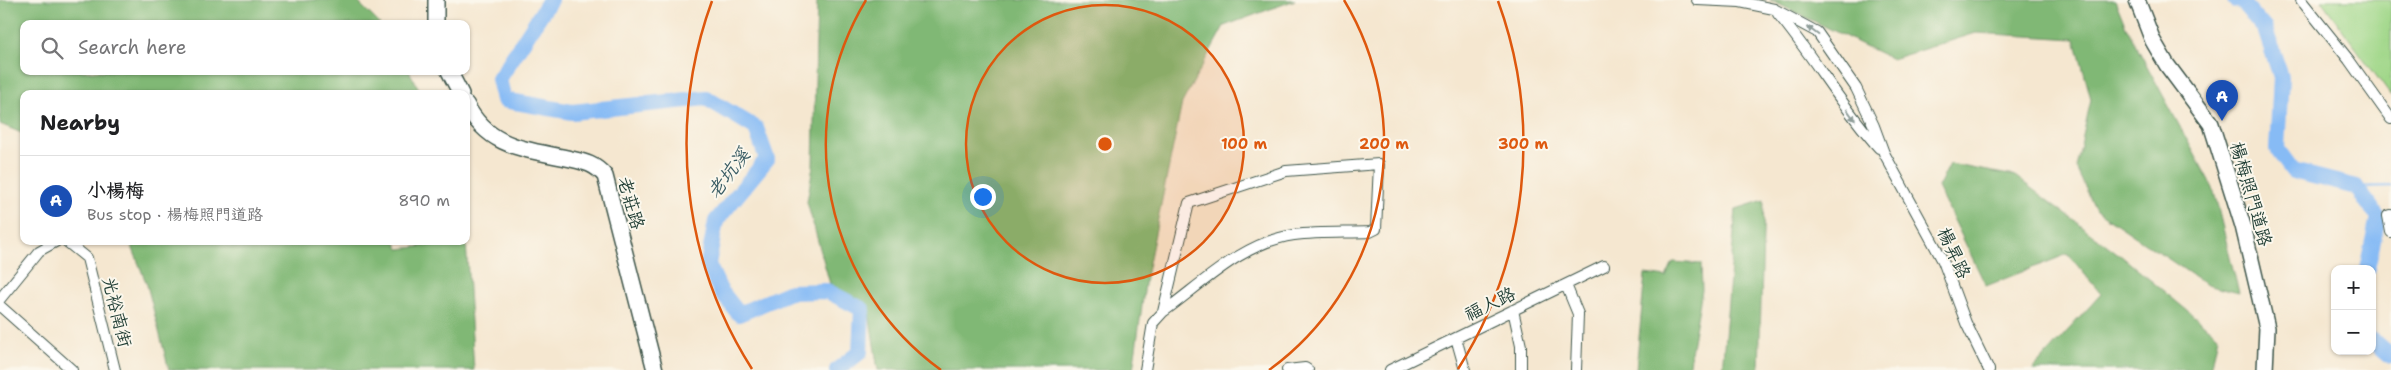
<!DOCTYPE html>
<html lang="en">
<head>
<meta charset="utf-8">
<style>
  :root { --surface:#fff; --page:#f2f2f2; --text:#202124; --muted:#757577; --line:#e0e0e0; --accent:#d1495b }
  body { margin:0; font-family:"Shantell Sans","LXGW WenKai TC",sans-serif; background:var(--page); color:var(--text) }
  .controls { position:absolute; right:15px; bottom:15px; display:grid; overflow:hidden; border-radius:10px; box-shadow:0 1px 4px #0004 }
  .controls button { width:45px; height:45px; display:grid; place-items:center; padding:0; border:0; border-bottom:1px solid var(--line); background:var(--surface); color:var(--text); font:25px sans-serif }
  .you { position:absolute; left:982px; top:196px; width:18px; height:18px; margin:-12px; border:4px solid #fff; border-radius:50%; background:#1a73e8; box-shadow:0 0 0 8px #1a73e833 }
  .badge { display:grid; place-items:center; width:32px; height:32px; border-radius:50%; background:var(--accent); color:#fff; font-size:16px; font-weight:700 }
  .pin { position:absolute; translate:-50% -41px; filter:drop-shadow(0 1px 2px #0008) }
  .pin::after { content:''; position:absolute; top:26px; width:18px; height:15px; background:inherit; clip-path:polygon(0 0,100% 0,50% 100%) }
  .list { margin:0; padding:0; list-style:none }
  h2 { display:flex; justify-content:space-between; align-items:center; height:65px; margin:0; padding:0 20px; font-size:21px }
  h2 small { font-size:16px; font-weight:400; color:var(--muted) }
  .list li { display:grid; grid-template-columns:32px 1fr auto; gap:15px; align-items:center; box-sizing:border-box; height:90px; padding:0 20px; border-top:1px solid var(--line) }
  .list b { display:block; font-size:19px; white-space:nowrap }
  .list p { margin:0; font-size:16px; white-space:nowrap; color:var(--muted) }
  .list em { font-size:16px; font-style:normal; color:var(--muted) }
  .icon { flex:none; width:28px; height:28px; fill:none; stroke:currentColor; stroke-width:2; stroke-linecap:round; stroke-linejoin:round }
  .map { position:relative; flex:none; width:2391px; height:370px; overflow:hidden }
  .search { position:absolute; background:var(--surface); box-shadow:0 1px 4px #0004; left:20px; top:20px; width:450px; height:55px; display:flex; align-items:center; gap:12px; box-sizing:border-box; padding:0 18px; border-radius:10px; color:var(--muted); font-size:19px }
  .panel { position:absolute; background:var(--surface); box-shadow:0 1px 4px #0004; left:20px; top:90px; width:450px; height:155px; border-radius:10px }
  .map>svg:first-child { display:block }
  .green { fill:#a0d789; stroke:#608a5e }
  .forest { fill:#80b875; stroke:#507a54 }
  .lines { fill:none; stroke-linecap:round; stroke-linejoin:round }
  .stream { stroke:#87bbf5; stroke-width:2.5 }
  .river { stroke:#87bbf5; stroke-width:16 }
  .street-casing { stroke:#3f564b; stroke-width:12 }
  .secondary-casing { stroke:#3f564b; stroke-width:18 }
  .street { stroke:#fff; stroke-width:10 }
  .secondary { stroke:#fff; stroke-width:15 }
  .oneway { fill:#8f9e9a }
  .ring { fill:none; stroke:#de580e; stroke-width:2.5 }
  .labels { text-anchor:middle; stroke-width:4; stroke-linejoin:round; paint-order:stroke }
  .street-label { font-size:18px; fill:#1f3d34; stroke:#fbf7ec }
  .water-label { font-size:19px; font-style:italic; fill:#395c64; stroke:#fbf7ec }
  .centre { fill:#de580e; stroke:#fbf7ec; stroke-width:2.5 }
  .ring-label { font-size:15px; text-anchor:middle; font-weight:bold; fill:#de580e; stroke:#fbf7ec; stroke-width:4; stroke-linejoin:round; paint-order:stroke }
</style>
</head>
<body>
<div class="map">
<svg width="2391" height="370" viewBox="0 0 2391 370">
  <rect width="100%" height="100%" fill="#fbf7ec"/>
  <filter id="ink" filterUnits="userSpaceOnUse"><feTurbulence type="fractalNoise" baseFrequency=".02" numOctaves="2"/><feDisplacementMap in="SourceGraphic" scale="10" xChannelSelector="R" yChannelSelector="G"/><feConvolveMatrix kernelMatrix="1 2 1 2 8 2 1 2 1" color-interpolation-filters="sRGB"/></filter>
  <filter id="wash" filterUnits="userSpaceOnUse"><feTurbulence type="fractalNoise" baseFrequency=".0096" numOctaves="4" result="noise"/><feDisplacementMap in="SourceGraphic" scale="20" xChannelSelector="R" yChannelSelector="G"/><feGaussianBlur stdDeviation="1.12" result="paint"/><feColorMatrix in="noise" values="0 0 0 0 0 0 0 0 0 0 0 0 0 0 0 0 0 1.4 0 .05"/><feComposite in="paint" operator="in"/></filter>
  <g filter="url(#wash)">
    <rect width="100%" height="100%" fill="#f5e7d0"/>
    <path class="green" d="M2321,0H2391V96Z"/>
    <path class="forest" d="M0,0H356L380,24H24V71H409L419,89L414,94H24V134L0,124Z
      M817,0H1295L1224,26L1182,103L1146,277L1133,370H878L868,306L830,284L807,202L813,166Z
      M1770,0H2115L2126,27L2213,188L2239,293L2207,285L2096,210L2076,168L2091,99L2075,39L1976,33L1892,59Z
      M1950,164L2015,176L2120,255L2218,336L2211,370H2032L2101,294L2068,254L1986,286L1938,187Z
      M1764,200L1759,370H1722L1736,209Z
      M130,241H395L399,249L466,241L474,370H169L147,285Z
      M1673,262L1701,264L1702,290L1688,370H1636L1645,274L1666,277Z"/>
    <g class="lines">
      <path class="stream" d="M2356,187L2391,186"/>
      <path class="river" d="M550,0L499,79L504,100L572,112L706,98L756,128L767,159L716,221L708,264L720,290L739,314L790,292L827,291L862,309L860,352L837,370
        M2235,0L2241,1L2265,29L2281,77L2277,149L2293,171L2356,187L2378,217L2367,269
        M2372,340L2391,356"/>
    </g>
  </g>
  <g filter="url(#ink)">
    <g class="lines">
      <g class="street-casing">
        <path id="street" d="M1697,0L1740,2L1774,9L1817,32L1856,88L1874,126L1884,153L1943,261L1966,323L1989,370
          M2301,0L2349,60L2391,119
          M1778,14C1814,57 1841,106 1879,148
          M2391,215L2388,216L2391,232
          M66,241L87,258L115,370
          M1566,285L1578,314L1576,370
          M0,299L39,251L57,241
          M0,306L72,370
          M1513,310L1521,346V370
          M1456,338L1465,370
          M1145,370L1153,323L1163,312C1202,284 1243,242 1294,235C1319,232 1345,233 1370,232L1376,229L1379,164L1286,171L1189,203L1163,312
          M1287,370L1305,368L1308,370
          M1390,370L1604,266"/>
      </g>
      <g class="secondary-casing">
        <path id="secondary" d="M436,0V24
          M2137,0L2153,41L2167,65L2211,124L2243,226L2267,328L2265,370
          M449,71L461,94
          M466,104C489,149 527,149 571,159C585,162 595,164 605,176L655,370"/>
      </g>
      <use href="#street" class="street"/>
      <use href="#secondary" class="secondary"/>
    </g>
    <defs><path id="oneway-solid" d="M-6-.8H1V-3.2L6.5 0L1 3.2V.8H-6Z" transform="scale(1.25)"/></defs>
    <g class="oneway">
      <use href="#oneway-solid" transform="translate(1813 31) rotate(-143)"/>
      <use href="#oneway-solid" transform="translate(1851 115) rotate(54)"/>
    </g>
  </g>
  <circle cx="1105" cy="144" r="139" fill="#de580e" fill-opacity=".12"/>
  <g class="ring">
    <circle cx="1105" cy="144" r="139"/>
    <path d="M941 370A279 279 0 0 1 866 0M1344 0A279 279 0 0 1 1269 370"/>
    <path d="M752 369A418 418 0 0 1 712 1M1498 1A418 418 0 0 1 1458 369"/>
  </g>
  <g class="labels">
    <g class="street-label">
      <text transform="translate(2251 194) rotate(74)" y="6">楊梅照門道路</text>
      <text transform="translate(631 203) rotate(74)" y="6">老莊路</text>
      <text transform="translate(1954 253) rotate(65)" y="6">楊昇路</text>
      <text transform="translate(1490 304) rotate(-26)" y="6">福人路</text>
      <text transform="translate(117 312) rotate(76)" y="6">光裕南街</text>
    </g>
    <g class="water-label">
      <text transform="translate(728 173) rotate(-53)" y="7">老坑溪</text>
    </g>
  </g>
  <circle cx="1105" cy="144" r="8" class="centre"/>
  <g class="ring-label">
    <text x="1244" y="149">100 m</text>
    <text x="1384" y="149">200 m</text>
    <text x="1523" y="149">300 m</text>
  </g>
</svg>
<div class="controls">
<button>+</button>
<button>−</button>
</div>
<div class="you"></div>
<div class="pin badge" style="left:2222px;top:121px;background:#1a4fb4">A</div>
<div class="search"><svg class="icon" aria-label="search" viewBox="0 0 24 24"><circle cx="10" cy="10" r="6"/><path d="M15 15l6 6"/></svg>Search here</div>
<section class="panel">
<h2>Nearby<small></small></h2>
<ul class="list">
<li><span class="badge" style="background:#1a4fb4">A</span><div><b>小楊梅</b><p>Bus stop · 楊梅照門道路</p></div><em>890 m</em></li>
</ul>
</section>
</div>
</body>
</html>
